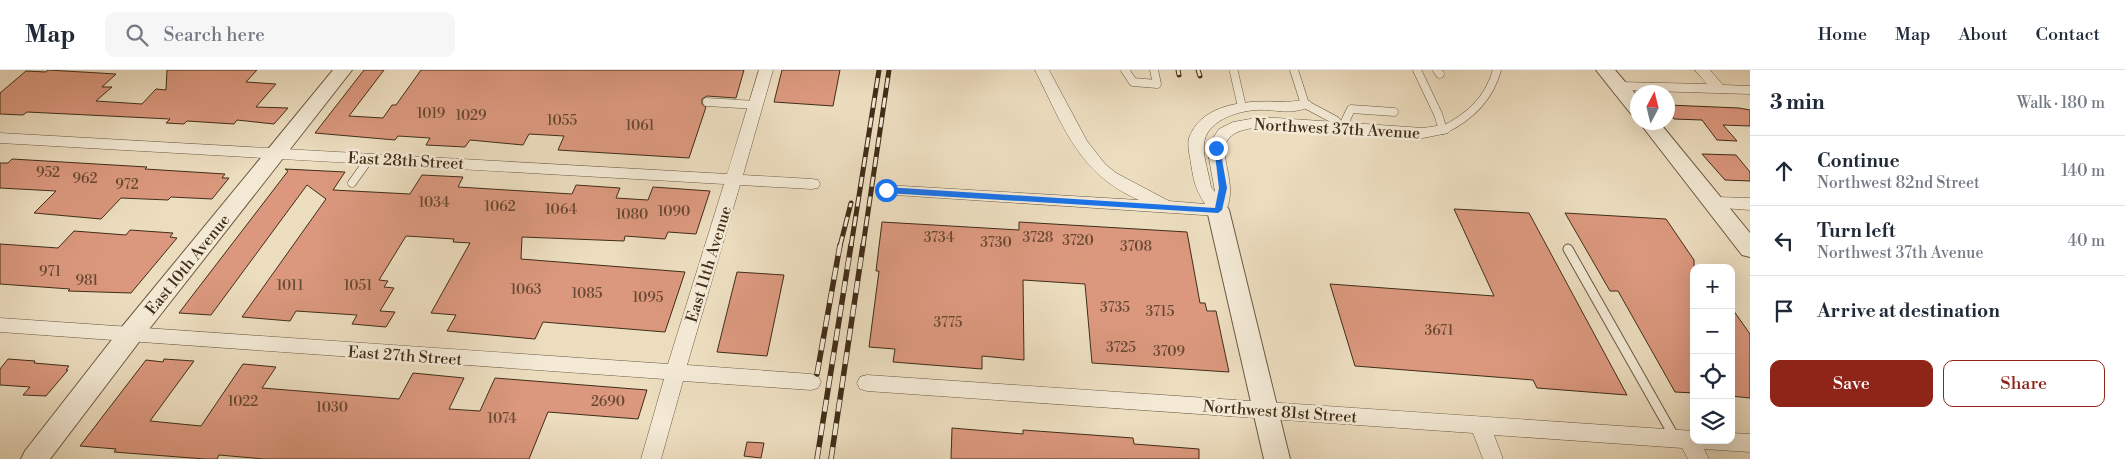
<!DOCTYPE html>
<html lang="en">
<head>
<meta charset="utf-8">
<style>
  :root { --surface:#fff; --page:#f6f6f7; --text:#1f2937; --muted:#747a83; --line:#e0e1e3; --accent:#8f2418 }
  body { margin:0; font-family:"Libre Bodoni",serif; background:var(--page); color:var(--text) }
  .controls { position:absolute; right:15px; bottom:15px; display:grid; overflow:hidden; border-radius:10px; box-shadow:0 5px 20px #0002 }
  .controls button { width:45px; height:45px; display:grid; place-items:center; padding:0; border:0; border-bottom:1px solid var(--line); background:var(--surface); color:var(--text); font:25px sans-serif }
  .compass { position:absolute; left:1630px; top:15px; width:45px; height:45px; border-radius:50%; background:var(--surface); box-shadow:0 5px 20px #0002; rotate:7deg }
  .stop { position:absolute; width:15px; height:15px; margin:-11px; border:4px solid #1a73e8; border-radius:50%; background:#fff }
  .stop.end { background:#1a73e8; border-color:#fff; box-shadow:0 1px 5px #0008 }
  .list { margin:0; padding:0; list-style:none }
  h2 { display:flex; justify-content:space-between; align-items:center; height:65px; margin:0; padding:0 20px; font-size:21px }
  h2 small { font-size:16px; font-weight:400; color:var(--muted) }
  .list li { display:grid; grid-template-columns:32px 1fr auto; gap:15px; align-items:center; box-sizing:border-box; height:70px; padding:0 20px; border-top:1px solid var(--line) }
  .list b { display:block; font-size:19px; white-space:nowrap }
  .list p { margin:0; font-size:16px; white-space:nowrap; color:var(--muted) }
  .list em { font-size:16px; font-style:normal; color:var(--muted) }
  .actions { display:flex; gap:10px; padding:15px 20px }
  .actions a { flex:1; padding:11px 0; border:1px solid var(--accent); border-radius:10px; text-align:center; font-size:18px; color:var(--accent) }
  .actions .main { background:var(--accent); color:#fff }
  .icon { flex:none; width:28px; height:28px; fill:none; stroke:currentColor; stroke-width:2; stroke-linecap:round; stroke-linejoin:round }
  .map { position:relative; flex:none; width:1750px; height:389px; overflow:hidden }
  header { display:flex; align-items:center; gap:30px; box-sizing:border-box; height:70px; padding:0 25px; background:var(--surface); border-bottom:1px solid var(--line) }
  header strong { font-size:24px }
  nav { display:flex; gap:28px; margin-inline-start:auto; font-size:18px }
  .search { width:350px; height:45px; background:var(--page); display:flex; align-items:center; gap:12px; box-sizing:border-box; padding:0 18px; border-radius:10px; color:var(--muted); font-size:19px }
  main { display:flex }
  aside { flex:1; background:var(--surface) }
  .map>svg:first-child { display:block }
  .building { fill:#db987e; stroke:#402d17 }
  .lines { fill:none; stroke-linecap:round; stroke-linejoin:round }
  .service-far1-casing { stroke:#6b5941; stroke-width:9 }
  .service-casing { stroke:#6b5941; stroke-width:11 }
  .minor-casing { stroke:#6b5941; stroke-width:1 }
  .tertiary-casing { stroke:#6b5941; stroke-width:2 }
  .service-far1 { stroke:#f3e9d5; stroke-width:8 }
  .service { stroke:#f3e9d5; stroke-width:9 }
  .minor { fill:#f3e9d5; fill-rule:evenodd }
  .tertiary { fill:#f3e9d5; fill-rule:evenodd }
  .rail-far1-casing { stroke:#402d17; stroke-width:5 }
  .rail-casing { stroke:#402d17; stroke-width:5.5 }
  .rail-far1 { stroke:#f3e9d5; stroke-width:3; stroke-dasharray:10; stroke-linecap:butt }
  .rail { stroke:#f3e9d5; stroke-width:4; stroke-dasharray:12; stroke-linecap:butt }
  .route { fill:#1a73e8 }
  .labels { text-anchor:middle; stroke-width:5; stroke-linejoin:round; paint-order:stroke }
  .number-label { font-size:14px; fill:#674831 }
  .street-label { font-size:16px; fill:#402d17; stroke:#f3e9d5 }
</style>
</head>
<body>
<header>
<strong>Map</strong>
<div class="search"><svg class="icon" aria-label="search" viewBox="0 0 24 24"><circle cx="10" cy="10" r="6"/><path d="M15 15l6 6"/></svg>Search here</div>
<nav><a>Home</a><a>Map</a><a>About</a><a>Contact</a></nav>
</header>
<main>
<div class="map">
<svg width="1750" height="389" viewBox="0 0 1750 389">
  <rect width="100%" height="100%" fill="#ecddbf"/>
  <filter id="stains"><feTurbulence type="fractalNoise" baseFrequency=".004" numOctaves="4"/><feColorMatrix values="0 0 0 0 .2 0 0 0 0 .09 0 0 0 0 .02 0 0 0 .5 -.17"/></filter>
  <radialGradient id="worn" r=".72"><stop offset=".6" stop-color="#630" stop-opacity="0"/><stop offset="1" stop-color="#630" stop-opacity=".3"/></radialGradient>
  <path class="building" d="M48,0L116,4L102,17H112L96,31L142,34L156,19L166,20L167,0H257L246,12L276,14L256,37L288,38L274,54L237,50L234,54L187,51L184,54L166,53L170,49L27,42L23,45L0,44V23L26,1L46,2Z
    M364,0H384L349,46L383,48L392,35H396L421,0H744L736,28L707,26L702,29V34L706,37L689,88L558,80L564,66L529,64L523,75L470,70L465,77L426,75L430,68L398,66L395,70L315,63Z
    M782,0H840L833,36L774,32Z
    M1668,35L1739,38L1750,40V56L1723,55L1737,71L1717,70L1702,50L1674,49L1668,40Z
    M1702,84L1736,85L1750,102V111L1725,110Z
    M12,89L147,97L145,99L225,104L222,108H229L212,129L171,127L168,130L121,128L101,149L34,143L56,121L0,118V93H8Z
    M285,99L345,102L333,120L410,124L422,105L463,107L458,117L572,124L576,115L620,118L616,128L648,130L653,117L710,121L696,164L668,162L665,169L625,166L624,171L522,167L521,189L685,202L665,262L543,252L535,269L447,261L456,245L431,243L470,173L453,172L454,169L406,166L379,210L388,211L384,217L394,218L380,241L395,242L386,257L352,254L357,245L296,241L290,251L242,247L326,129L307,115L211,245L179,243L288,101Z
    M1454,139L1529,143L1627,325L1537,318L1533,310L1355,296L1330,214L1494,226Z
    M1565,143L1666,149L1694,190V323L1675,322L1618,221H1610Z
    M882,152L1019,160V152L1187,162L1200,233H1205L1207,241H1216L1229,302L1092,293L1085,214L1023,210L1024,290L982,286V299L893,292L895,279L869,277L879,201H876Z
    M130,160L173,163L170,167L177,168L131,223L68,221L70,219L0,214V174L58,178L74,161L126,165Z
    M737,202L784,205L767,286L717,282Z
    M1731,237L1750,264V328L1731,326Z
    M8,289L35,291L34,293L69,296L66,300H68L46,326L23,325L30,317L0,315V299Z
    M164,289L194,291L150,351L201,356L243,294L276,297L262,318L399,329L413,303L464,308L449,339L480,341L495,308L647,320L638,349L548,342L529,389H264L219,385L217,389H205L114,382L116,379L80,376L146,290L163,292Z
    M952,358L1023,364V360L1133,368L1134,374L1199,379V389H951Z
    M747,372L764,373L761,388L744,386Z"/>
  <g class="lines">
    <g class="service-far1-casing">
      <path id="service-far1" d="M1125,0L1133,12L1157,14L1154,0
        M1294,0L1305,34L1335,50L1342,58L1351,39L1394,42
        M1417,0L1438,44L1443,60C1470,47 1489,29 1497,0
        M1437,0L1440,4
        M1234,2L1242,37
        M707,32L756,35
        M352,113L370,88"/>
    </g>
    <g class="service-casing">
      <path id="service" d="M1568,179L1675,368"/>
    </g>
    <g class="minor-casing">
      <path id="minor" d="M759,0H773L743,105L812,109L818,110L820,114L818,118L812,119L740,115L687,295L811,304L818,306L821,312L818,318L811,320L683,311L661,389H641L664,309L0,262V248L668,294L724,114L0,73V63L727,104Z
        M1035,0H1049L1087,71L1105,94L1116,103L1169,131L1205,134C1195,118 1194,112 1191,94C1190,86 1187,76 1189,68C1202,31 1253,30 1284,32C1293,32 1302,29 1310,31L1312,34L1310,37C1305,39 1300,40 1295,41C1283,43 1270,39 1257,40C1237,41 1205,51 1204,75C1203,88 1209,103 1211,117L1215,122L1208,83L1209,74L1219,59L1233,52L1262,47L1423,58L1443,55L1448,57L1451,60L1448,63L1423,68L1262,57C1192,62 1247,106 1224,144L1218,146L880,124L878,120L880,116L886,115L1139,130C1078,104 1063,55 1035,0Z
        M1695,0H1710L1723,15L1750,16V24L1618,20L1613,19L1611,16L1613,13L1618,12L1707,14Z
        M1715,127L1750,128V140L1709,137L1707,133L1709,129Z
        M867,305L1694,361V370H1731V363L1750,364V382L1704,379L1709,389H1688L1682,378L1494,365L1503,389H1483L1473,363L867,321L860,319L857,313L860,307Z"/>
    </g>
    <g class="tertiary-casing">
      <path id="tertiary" d="M333,0H352L139,272L50,389H21L25,381L121,258Z
        M1596,0H1615L1638,27V46L1631,44Z
        M1639,52H1659L1750,163V187L1742,185Z
        M1218,133L1226,135L1229,140L1290,389H1264L1207,140L1210,135Z"/>
    </g>
    <use href="#service-far1" class="service-far1"/>
    <use href="#service" class="service"/>
    <use href="#minor" class="minor"/>
    <use href="#tertiary" class="tertiary"/>
    <g class="rail-far1-casing">
      <path id="rail-far1" d="M1178,0L1179,5
        M1198,0L1200,6
        M840,176L851,133
        M851,176L879,0
        M863,176L889,0"/>
    </g>
    <g class="rail-casing">
      <path id="rail" d="M817,304L840,175
        M817,389L851,175
        M831,389L863,175"/>
    </g>
    <use href="#rail-far1" class="rail-far1"/>
    <use href="#rail" class="rail"/>
  </g>
  <path class="route" d="M1214,76L1220,78L1227,118L1222,140L1218,143L886,123L882,120L886,117L1215,138L1219,118Z"/>
  <g class="labels">
    <g class="number-label">
      <text x="431" y="48">1019</text>
      <text x="471" y="50">1029</text>
      <text x="562" y="55">1055</text>
      <text x="640" y="60">1061</text>
      <text x="48" y="107">952</text>
      <text x="85" y="113">962</text>
      <text x="127" y="119">972</text>
      <text x="434" y="137">1034</text>
      <text x="500" y="141">1062</text>
      <text x="561" y="144">1064</text>
      <text x="674" y="146">1090</text>
      <text x="632" y="149">1080</text>
      <text x="939" y="172">3734</text>
      <text x="1038" y="172">3728</text>
      <text x="1078" y="175">3720</text>
      <text x="996" y="177">3730</text>
      <text x="1136" y="181">3708</text>
      <text x="50" y="206">971</text>
      <text x="87" y="215">981</text>
      <text x="290" y="220">1011</text>
      <text x="358" y="220">1051</text>
      <text x="526" y="224">1063</text>
      <text x="587" y="228">1085</text>
      <text x="648" y="232">1095</text>
      <text x="1115" y="242">3735</text>
      <text x="1160" y="246">3715</text>
      <text x="948" y="257">3775</text>
      <text x="1439" y="265">3671</text>
      <text x="1121" y="282">3725</text>
      <text x="1169" y="286">3709</text>
      <text x="243" y="336">1022</text>
      <text x="608" y="336">2690</text>
      <text x="332" y="342">1030</text>
      <text x="502" y="353">1074</text>
    </g>
    <g class="street-label">
      <text transform="translate(1337 58) rotate(3)" y="6">Northwest 37th Avenue</text>
      <text transform="translate(406 90) rotate(3)" y="6">East 28th Street</text>
      <text transform="translate(187 194) rotate(-51)" y="6">East 10th Avenue</text>
      <text transform="translate(708 194) rotate(-73)" y="6">East 11th Avenue</text>
      <text transform="translate(405 285) rotate(4)" y="6">East 27th Street</text>
      <text transform="translate(1280 341) rotate(4)" y="6">Northwest 81st Street</text>
    </g>
  </g>
  <rect width="100%" height="100%" filter="url(#stains)"/>
  <rect width="100%" height="100%" fill="url(#worn)"/>
</svg>
<div class="controls">
<button>+</button>
<button>−</button>
<button><svg class="icon" aria-label="locate" viewBox="0 0 24 24"><circle cx="12" cy="12" r="6"/><path d="M12 2v4M12 18v4M2 12h4M18 12h4"/></svg></button>
<button><svg class="icon" aria-label="layers" viewBox="0 0 24 24"><path d="M12 4l9 5-9 5-9-5zM3 14l9 5 9-5"/></svg></button>
</div>
<svg class="compass" viewBox="-18 -18 36 36"><path d="M0-13l5 13h-10z" fill="#e53935"/><path d="M0 13l5-13h-10z" fill="#747a83"/></svg>
<div class="stop" style="left:886px;top:120px"></div>
<div class="stop end" style="left:1216px;top:78px"></div>
</div>
<aside>
<h2>3 min<small>Walk · 180 m</small></h2>
<ul class="list">
<li><svg class="icon" aria-label="ahead" viewBox="0 0 24 24"><path d="M12 20V5M6 11l6-6 6 6"/></svg><div><b>Continue</b><p>Northwest 82nd Street</p></div><em>140 m</em></li>
<li><svg class="icon" aria-label="left" viewBox="0 0 24 24"><path d="M17 20v-9H6M10 6l-5 5 5 5"/></svg><div><b>Turn left</b><p>Northwest 37th Avenue</p></div><em>40 m</em></li>
<li><svg class="icon" aria-label="arrive" viewBox="0 0 24 24"><path d="M6 21V4h12l-3 4 3 4H6"/></svg><div><b>Arrive at destination</b></div></li>
</ul>
<div class="actions"><a class="main">Save</a><a>Share</a></div>
</aside>
</main>
</body>
</html>
